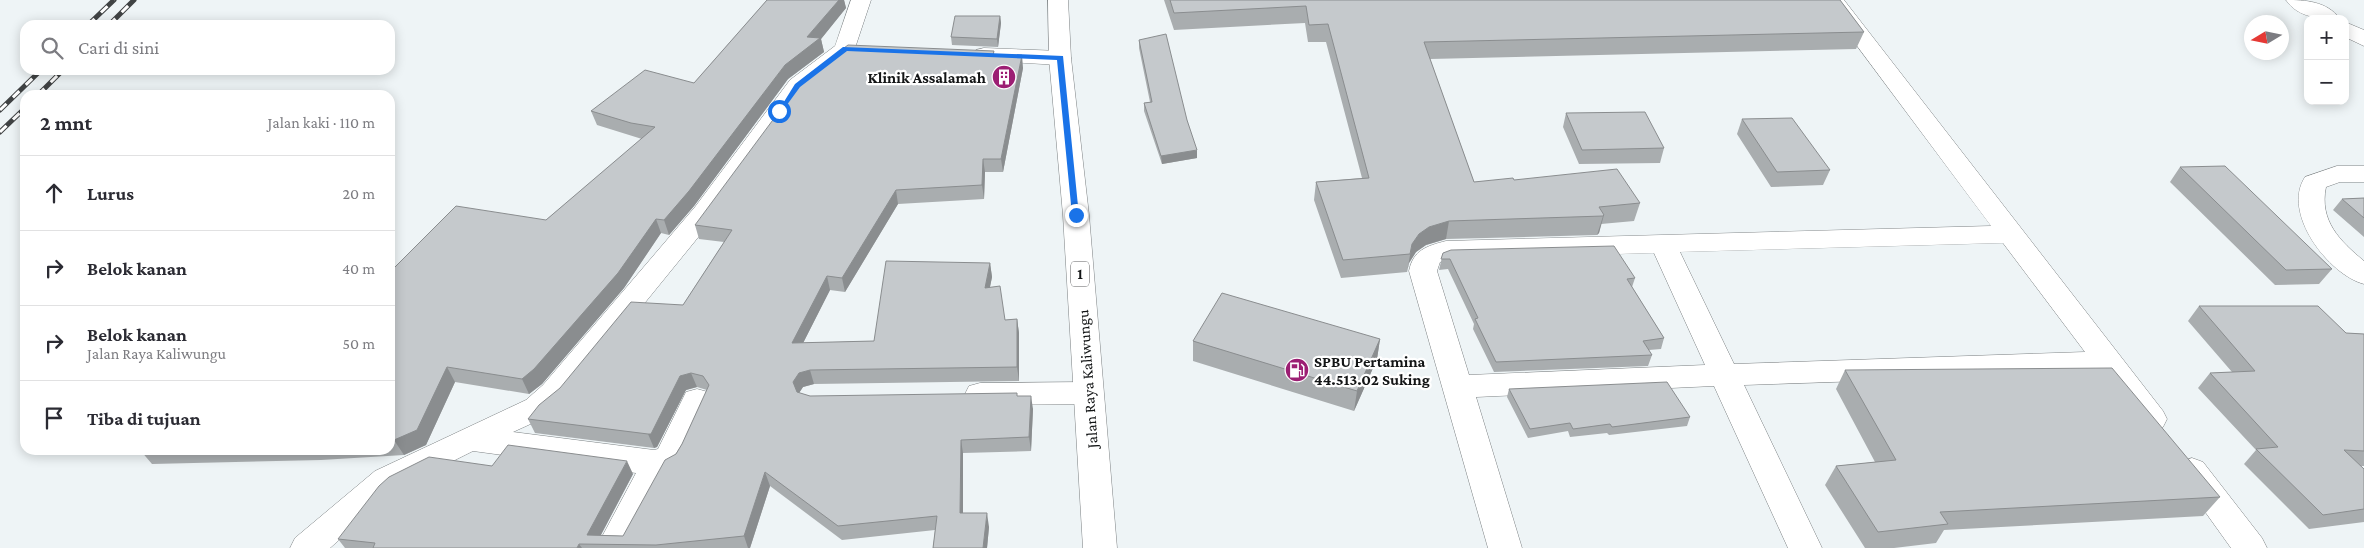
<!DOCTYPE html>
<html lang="id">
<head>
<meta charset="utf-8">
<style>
  :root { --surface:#fff; --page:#f2f2f3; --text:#2b2b33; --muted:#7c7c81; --line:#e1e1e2 }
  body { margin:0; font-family:"Crimson Pro",serif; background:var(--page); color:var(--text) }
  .controls { position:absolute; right:15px; top:15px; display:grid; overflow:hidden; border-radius:10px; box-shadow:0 2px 12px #0003 }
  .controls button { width:45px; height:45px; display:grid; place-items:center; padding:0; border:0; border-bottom:1px solid var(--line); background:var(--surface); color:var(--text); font:25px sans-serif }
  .compass { position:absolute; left:2244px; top:15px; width:45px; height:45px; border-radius:50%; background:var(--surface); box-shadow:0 2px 12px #0003; rotate:260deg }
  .stop { position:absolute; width:15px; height:15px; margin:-11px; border:4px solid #1a73e8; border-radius:50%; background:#fff }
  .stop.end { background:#1a73e8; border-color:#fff; box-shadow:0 1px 5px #0008 }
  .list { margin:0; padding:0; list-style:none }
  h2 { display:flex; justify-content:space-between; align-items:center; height:65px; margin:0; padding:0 20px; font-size:21px }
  h2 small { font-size:16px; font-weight:400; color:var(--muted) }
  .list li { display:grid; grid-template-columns:32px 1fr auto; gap:15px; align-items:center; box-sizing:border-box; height:75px; padding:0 20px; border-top:1px solid var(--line) }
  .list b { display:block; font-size:19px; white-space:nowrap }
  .list p { margin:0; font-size:16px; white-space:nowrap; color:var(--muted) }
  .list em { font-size:16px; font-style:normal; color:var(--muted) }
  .icon { flex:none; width:28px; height:28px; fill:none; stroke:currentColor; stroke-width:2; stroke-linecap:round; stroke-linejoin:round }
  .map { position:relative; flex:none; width:2364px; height:548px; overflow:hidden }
  .search { position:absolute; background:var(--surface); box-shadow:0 2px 12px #0003; left:20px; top:20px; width:375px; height:55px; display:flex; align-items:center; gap:12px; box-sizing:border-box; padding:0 18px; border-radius:15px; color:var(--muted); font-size:19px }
  .panel { position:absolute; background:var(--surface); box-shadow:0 2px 12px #0003; left:20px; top:90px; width:375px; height:365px; border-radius:15px }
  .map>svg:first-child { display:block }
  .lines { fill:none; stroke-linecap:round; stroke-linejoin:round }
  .minor-casing { stroke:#7c8183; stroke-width:1 }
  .major-casing { stroke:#7c8183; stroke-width:1 }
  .minor { fill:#fff; fill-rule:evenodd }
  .major { fill:#fff; fill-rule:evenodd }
  .rail-casing { stroke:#404344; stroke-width:5 }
  .rail { stroke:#fff; stroke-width:3; stroke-dasharray:9; stroke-linecap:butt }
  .wall { fill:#a9adaf }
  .shaded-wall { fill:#8a8d8f }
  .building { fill:#c5c9cc; stroke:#8a8d8f }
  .route { fill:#1a73e8 }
  .labels { text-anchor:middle; stroke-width:4.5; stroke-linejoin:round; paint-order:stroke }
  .shield { fill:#fff; stroke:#5a5b5c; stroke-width:1 }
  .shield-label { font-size:15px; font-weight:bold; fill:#131516 }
  .poi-label { font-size:16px; font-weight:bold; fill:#131516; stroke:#fff; text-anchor:end }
  .street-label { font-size:16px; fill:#131516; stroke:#fff }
</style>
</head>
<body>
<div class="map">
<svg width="2364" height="548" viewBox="0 0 2364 548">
  <rect width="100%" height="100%" fill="#eef4f6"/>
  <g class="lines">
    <g class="minor-casing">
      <path id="minor" d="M851,0H871L853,54L806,90L713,219L565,401L548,416L513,432L654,450L658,449L686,392L697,389L708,392L712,400L686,457L681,466L669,472L630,548H596L636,473L473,451L397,489L330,548H290L295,538L375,471L526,400L543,385L695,207L790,80L835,46Z
        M1823,0H1844L2163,411L2167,419L2163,427L2152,431L2141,427L2101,373L1744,385L1822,548H1788L1714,386L1476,397L1522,548H1488L1409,271C1413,250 1427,246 1446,241L1991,226ZM2003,243L2085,352L1734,364L1680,252ZM1654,253L1705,365L1469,375L1437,271L1440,262L1449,259Z
        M2286,0C2305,0 2327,1 2340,19C2320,19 2298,18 2286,0Z
        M2345,22L2364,30V46L2345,37Z
        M984,48L1060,51L1068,53L1071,58L1068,63L1060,65L976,60L973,55L976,50Z
        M2337,166H2364V182H2340L2326,187C2319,221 2340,241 2364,261V284C2329,275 2281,213 2305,177Z
        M1088,382L1099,385L1103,393L1099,401L1088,404L980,405L969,402L965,394L969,386L980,383Z
        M2192,458L2203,462L2262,538L2267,548H2231L2176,471L2181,462Z"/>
    </g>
    <g class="major-casing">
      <path id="major" d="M1048,0H1068L1071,58L1089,215L1117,548H1083L1063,215L1049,58Z"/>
    </g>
    <use href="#minor" class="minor"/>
    <use href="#major" class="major"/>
    <g class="rail-casing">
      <path id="rail" d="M88,25L114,0
        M109,25L134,0
        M38,95L63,70
        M0,110L41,70
        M0,132L25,108"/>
    </g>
    <use href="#rail" class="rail"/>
  </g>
  <path class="wall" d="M767,0H844L846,8L821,39L824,52L788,79L694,206L669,235L661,233L624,288L542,384L529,394L455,382L426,445L404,455L321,460L152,464L140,450H390V272L546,220L642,139L597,125L591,111L694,83Z
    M1164,0H1840L1864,32L1856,49L1430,59L1474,182L1514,180L1640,203L1634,221L1601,224L1599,233L1597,235L1446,239L1426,245L1416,252L1409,263L1407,272L1341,278L1314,200L1316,182L1362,178L1326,42H1308L1305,23L1174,30Z
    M1000,16L1001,23L998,47L952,45L951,37Z
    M1139,40L1187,120L1197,158L1162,164L1144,111V103L1150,102L1139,48Z
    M994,51V55L1023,68L1003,172H985L984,199L898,204L845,292L830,290L803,343L874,341L990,263L992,277L990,287L1005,320L1017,319L1019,333V381L814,384L803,387L799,393L810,396H1017L1033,409L1031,451L963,453V513L989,527L987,548H933L935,530L842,540L770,486L750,548H345L338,539L492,466L633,474L601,535L623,536L682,444L707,390L697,387L686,390L657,447L654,448L535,433L528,419L683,305L724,242L699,239L695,225Z
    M1566,113L1664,148L1660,163L1579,164L1563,127Z
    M1742,119L1830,170L1823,185L1771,187L1737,134Z
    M2180,167L2332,269L2319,284L2275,285L2170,182Z
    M2364,198V237L2333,210L2342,199Z
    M1443,253L1635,278L1632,287L1664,338L1661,349L1649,350L1652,355L1648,366L1494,372L1473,329L1474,324L1448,269L1439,270Z
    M2199,306L2346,333L2364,334V466H2361L2364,469V522L2309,529L2244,464L2256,450L2198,388L2210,373L2232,372L2188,321Z
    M1380,339L1377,359L1354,411L1193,361V341Z
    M1845,370L2220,497L2203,516L1944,530L1936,543L1894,548H1865L1825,485L1836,466L1875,462L1836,389Z
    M1509,389L1690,417L1687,426L1609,435L1607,433L1570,437L1568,431L1528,438L1507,397Z"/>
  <path class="shaded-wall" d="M839,0H844L846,8L821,39L824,52L788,79L694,206L669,235L664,220L807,37Z
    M1000,16L1001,23L998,47L997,39Z
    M1022,55L1023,68L1003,172L1001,159Z
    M1197,150V158L1162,164L1161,156Z
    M983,159L985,172L984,199L982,185Z
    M896,190L898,204L845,292L842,278Z
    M1604,215L1599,233L1597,235L1603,216Z
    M656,219L661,233L624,288L542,384L529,394L522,379Z
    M1449,221L1446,239L1426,245L1416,252L1409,263L1407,272L1412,244L1419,234L1429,227Z
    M990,263L992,277L987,301L985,288Z
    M827,276L830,290L796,357L792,343Z
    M1017,319L1019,333V381L1017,367Z
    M1380,339L1377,359L1354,411L1357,391Z
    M447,367L455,382L426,445L404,455L394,440Z
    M810,370L814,384L803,387L797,396L793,382L799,373Z
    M691,373L697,387L686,390L657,447L654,448L648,434L680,376Z
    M1031,396L1033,409L1031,451L1029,437Z
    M961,440L963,453V527L960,513Z
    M627,461L633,474L596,544L587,535Z
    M765,472L770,486L750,548H748L744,536Z
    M987,513L989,527L987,548H983Z
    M579,544L582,548H577Z"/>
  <path class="building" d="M767,0H839L807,37L820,38L785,65L689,191L664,220L656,219L618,273L534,369L522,379L447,367L417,430L394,440L390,441V272L456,206L546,220L655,127L631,123L591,111L645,70L694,83Z
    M1170,0H1840L1864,32L1424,42L1474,182L1513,178L1514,180L1617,169L1640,203L1599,207L1604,215L1603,216L1449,221L1429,227L1419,234L1412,244L1410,254L1343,260L1316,182L1369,178L1328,24L1309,25L1306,6L1174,13Z
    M955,16H1000L997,39L951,37Z
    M1166,34L1187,120L1197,150L1161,156L1144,103L1152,102L1139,40Z
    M848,45L994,51L993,55H1022L1001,159H983L982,185L896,190L842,278L827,276L792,343L874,341L886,261L990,263L985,288L1000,286L1005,320L1017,319V367L810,370L799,373L793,382L797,392L810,396L1017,393V396H1031L1029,437L961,440L960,513H987L983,548H933L937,516L838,526L765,472L744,536L656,545L579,544L577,548H373L375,543L338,539L379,486L389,477L429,457L492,466L508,445L627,461L587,535L623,536L665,460L676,454L682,444L709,385L703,376L691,373L680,376L651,434H648L528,419L539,405L560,388L631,302L683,305L732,230L695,225L804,78Z
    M1645,112L1664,148L1582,150L1566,113Z
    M1792,118L1830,170L1777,172L1742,119Z
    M2225,166L2332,269L2286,270L2180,167Z
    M2364,198V218L2342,199Z
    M1614,246L1635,278L1627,279L1664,338L1643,341L1652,355L1496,362L1475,319L1478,318L1450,259H1441L1443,253L1451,250Z
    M1222,293L1380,339L1357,391L1193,341Z
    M2199,306H2318L2346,333L2364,334V451L2344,450L2364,469V509L2323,515L2256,449L2278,447L2210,373L2255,371Z
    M2112,368L2220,497L1940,512L1948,524L1878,532L1836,466L1896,460L1845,370Z
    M1667,382L1690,417L1612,427L1610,424L1573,429L1570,423L1530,429L1509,389Z"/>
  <path class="route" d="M843,47L1063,56L1079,216L1072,215L1057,60L847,51L800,87L781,113H777L795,84Z"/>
  <defs>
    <g id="building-disc" transform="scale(1.25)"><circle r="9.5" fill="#9c1e73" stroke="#fff"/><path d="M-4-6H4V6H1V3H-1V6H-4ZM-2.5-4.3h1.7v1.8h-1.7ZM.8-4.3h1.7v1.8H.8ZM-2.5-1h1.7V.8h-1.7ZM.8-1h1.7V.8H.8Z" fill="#fff"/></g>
    <g id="fuel-disc" transform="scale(1.25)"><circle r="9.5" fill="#9c1e73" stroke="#fff"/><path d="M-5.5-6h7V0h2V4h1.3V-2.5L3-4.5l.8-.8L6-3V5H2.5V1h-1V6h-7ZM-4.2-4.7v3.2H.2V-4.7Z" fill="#fff"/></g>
  </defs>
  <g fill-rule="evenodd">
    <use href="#building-disc" x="1004" y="77"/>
    <use href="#fuel-disc" x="1297" y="370"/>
  </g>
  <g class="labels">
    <rect class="shield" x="1071" y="261.5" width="18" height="25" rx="4"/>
    <g class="shield-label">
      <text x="1080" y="279">1</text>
    </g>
    <g class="poi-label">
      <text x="986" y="83">Klinik Assalamah</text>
      <text x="1314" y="367" text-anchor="start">SPBU Pertamina<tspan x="1314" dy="18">44.513.02 Suking</tspan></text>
    </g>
    <g class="street-label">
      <text transform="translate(1087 379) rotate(-94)" y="6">Jalan Raya Kaliwungu</text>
    </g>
  </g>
</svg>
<div class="controls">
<button>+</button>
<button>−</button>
</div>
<svg class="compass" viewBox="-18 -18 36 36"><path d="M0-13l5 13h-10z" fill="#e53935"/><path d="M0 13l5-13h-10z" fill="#7c7c81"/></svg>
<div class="stop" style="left:779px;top:111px"></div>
<div class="stop end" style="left:1076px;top:215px"></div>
<div class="search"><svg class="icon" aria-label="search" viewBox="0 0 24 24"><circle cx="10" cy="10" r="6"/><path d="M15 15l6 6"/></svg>Cari di sini</div>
<section class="panel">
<h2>2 mnt<small>Jalan kaki · 110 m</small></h2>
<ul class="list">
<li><svg class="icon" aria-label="ahead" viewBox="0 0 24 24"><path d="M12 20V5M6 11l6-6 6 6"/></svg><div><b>Lurus</b></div><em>20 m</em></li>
<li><svg class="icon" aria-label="right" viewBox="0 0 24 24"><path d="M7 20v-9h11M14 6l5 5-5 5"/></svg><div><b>Belok kanan</b></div><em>40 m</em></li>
<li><svg class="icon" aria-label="right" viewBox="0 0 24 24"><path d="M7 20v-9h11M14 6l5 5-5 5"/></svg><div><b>Belok kanan</b><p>Jalan Raya Kaliwungu</p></div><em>50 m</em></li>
<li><svg class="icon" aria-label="arrive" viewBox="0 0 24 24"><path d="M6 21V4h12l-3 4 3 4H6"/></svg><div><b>Tiba di tujuan</b></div></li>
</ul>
</section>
</div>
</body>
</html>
